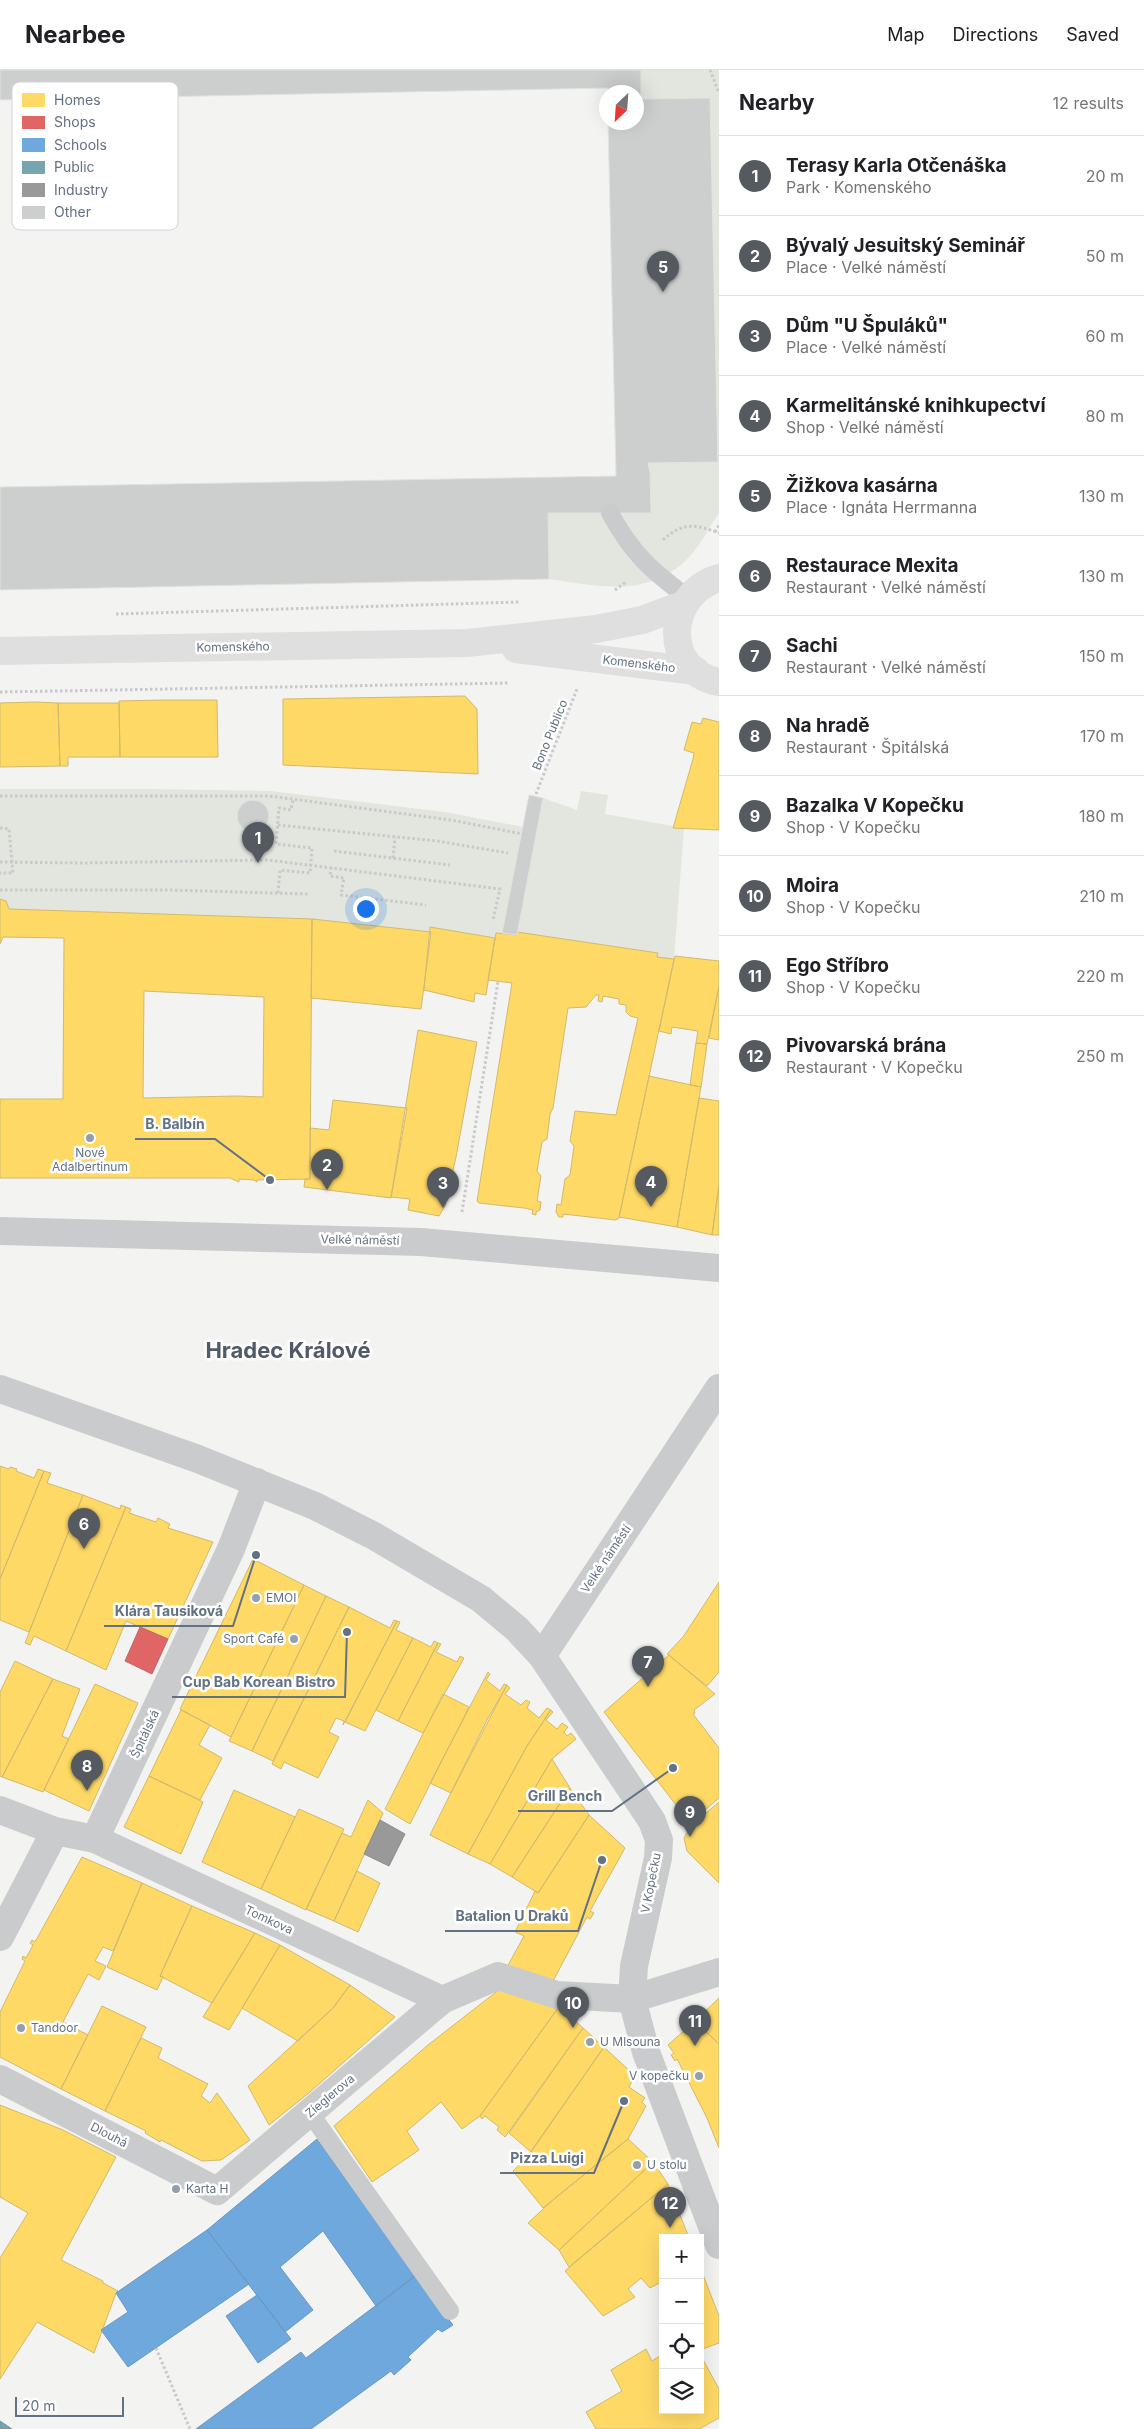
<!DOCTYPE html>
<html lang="en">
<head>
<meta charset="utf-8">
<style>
  :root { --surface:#fff; --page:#f2f2f2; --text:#202124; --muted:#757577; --line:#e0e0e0; --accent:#555960 }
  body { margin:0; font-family:Inter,sans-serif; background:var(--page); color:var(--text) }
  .controls { position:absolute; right:15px; bottom:15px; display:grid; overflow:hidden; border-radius:0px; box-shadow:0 5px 20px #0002 }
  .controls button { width:45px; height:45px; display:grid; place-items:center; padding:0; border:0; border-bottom:1px solid var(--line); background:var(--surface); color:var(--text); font:25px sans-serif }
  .compass { position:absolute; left:599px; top:15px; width:45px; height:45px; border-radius:50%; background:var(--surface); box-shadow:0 5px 20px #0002; rotate:205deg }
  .scale { position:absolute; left:15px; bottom:12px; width:109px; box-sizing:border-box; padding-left:5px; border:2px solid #627183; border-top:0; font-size:14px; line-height:18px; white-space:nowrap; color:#627183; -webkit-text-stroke:4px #fff; paint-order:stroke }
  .you { position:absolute; left:365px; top:838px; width:18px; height:18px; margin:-12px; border:4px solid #fff; border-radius:50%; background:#1a73e8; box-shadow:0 0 0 8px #1a73e833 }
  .badge { display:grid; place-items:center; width:32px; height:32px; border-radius:50%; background:var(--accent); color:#fff; font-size:16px; font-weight:700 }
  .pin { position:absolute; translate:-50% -41px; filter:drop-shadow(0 1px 2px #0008) }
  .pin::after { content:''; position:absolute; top:26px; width:18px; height:15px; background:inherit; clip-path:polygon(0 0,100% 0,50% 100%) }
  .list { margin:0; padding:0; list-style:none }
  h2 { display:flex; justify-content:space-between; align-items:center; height:65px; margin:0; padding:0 20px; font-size:21px }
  h2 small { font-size:16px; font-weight:400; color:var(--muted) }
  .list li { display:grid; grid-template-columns:32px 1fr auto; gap:15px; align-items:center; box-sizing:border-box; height:80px; padding:0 20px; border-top:1px solid var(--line) }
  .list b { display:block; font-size:19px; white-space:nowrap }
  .list p { margin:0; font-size:16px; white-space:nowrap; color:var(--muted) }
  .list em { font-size:16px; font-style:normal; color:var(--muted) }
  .icon { flex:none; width:28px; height:28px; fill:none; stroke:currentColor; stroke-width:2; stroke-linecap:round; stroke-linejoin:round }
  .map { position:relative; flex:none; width:719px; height:2359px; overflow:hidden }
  header { display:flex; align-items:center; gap:30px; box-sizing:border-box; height:70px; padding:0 25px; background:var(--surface); border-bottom:1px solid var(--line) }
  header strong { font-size:24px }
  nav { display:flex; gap:28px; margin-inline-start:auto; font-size:18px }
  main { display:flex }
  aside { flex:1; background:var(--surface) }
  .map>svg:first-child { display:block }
  .green { fill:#e2e6df }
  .homes { fill:#ffd966; stroke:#d0ba6f; fill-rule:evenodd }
  .shops { fill:#e06666; stroke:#ba696f }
  .schools { fill:#6fa8dc; stroke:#6b98c1 }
  .public { fill:#76a5af; stroke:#7095a2 }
  .industry { fill:#999; stroke:#888d92 }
  .building { fill:#cdcece; stroke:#e2e2e1 }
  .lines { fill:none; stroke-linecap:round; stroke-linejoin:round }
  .path { stroke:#c8c9ca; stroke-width:3; stroke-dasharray:2.5 2.5; stroke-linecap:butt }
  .lane { stroke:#cacbcc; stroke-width:18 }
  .street { stroke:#cacbcc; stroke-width:28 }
  .secondary { stroke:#dfdfe0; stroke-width:28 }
  .poi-dot { fill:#959eaa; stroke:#fff; stroke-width:2 }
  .labels { text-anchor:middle; stroke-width:5; stroke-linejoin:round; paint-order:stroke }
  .street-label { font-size:12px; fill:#627183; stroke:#fff }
  .poi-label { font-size:12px; fill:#627183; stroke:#fff; text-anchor:start }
  .town-label { font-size:22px; font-weight:bold; fill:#505b67; stroke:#fff }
  .key { fill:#fff; stroke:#d0d4da; stroke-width:1 }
  .key-label { font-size:14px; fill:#627183 }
  .leader { fill:none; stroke:#627183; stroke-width:2 }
  .callout-dot { fill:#627183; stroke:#fff; stroke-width:2 }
  .callout-label { font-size:14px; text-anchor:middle; font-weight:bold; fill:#627183; stroke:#fff; stroke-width:5; stroke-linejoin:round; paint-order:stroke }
</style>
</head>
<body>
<header>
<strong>Nearbee</strong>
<nav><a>Map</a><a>Directions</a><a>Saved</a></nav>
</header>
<main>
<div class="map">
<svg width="719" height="2359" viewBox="0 0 719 2359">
  <rect width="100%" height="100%" fill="#f3f3f1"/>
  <path class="green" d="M641,0H719V443C709,457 701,475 689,487C650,529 598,516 549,509L548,443H651L650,404L648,393L718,391L710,28L641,29Z
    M0,719H151L271,721L445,742L523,757L502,863H496L495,868L431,857L429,862L312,849L9,839L6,832L0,829Z
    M581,721L608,725L605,744L684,758L674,889L657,887V883L517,862L543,728L577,740Z"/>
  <path class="homes" d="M465,626L477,639L478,704L283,695V629Z
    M163,630H217L218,687H120L119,631Z
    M36,632L58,633L60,696L0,697V633Z
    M58,633H119L120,687H68V696H60Z
    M703,648L719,652V760L673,758L693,689L694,683L684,680L692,652L701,654Z
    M0,829L6,831L9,839L312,849L310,1109L257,1110V1112L254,1110L239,1109V1112L230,1108H0V1029H63L64,868L3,867L0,874ZM144,921L264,927L263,1027L237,1026L143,1028Z
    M312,849L431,862L421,939L311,928Z
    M430,857L495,868L486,925L475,923L474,932L424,920Z
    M517,862L658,883L657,887L674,889L619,1148L616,1150L563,1144V1147H559L556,1142L557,1134L561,1135L565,1109L570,1105L574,1076L570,1071L575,1041L616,1045L638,948L630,946L626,942V935L619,934V929L603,926L602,932L598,931L599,925H596L586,937L568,938L553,1038L550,1044L547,1069L542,1072L537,1101L541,1106L537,1131L541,1132L540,1140L536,1142V1145L532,1144L533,1140L524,1138L479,1133L477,1131L512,913L488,910L496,863L517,865Z
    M675,886L719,891V916L707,974L696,973L698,961L672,957L671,964L659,961Z
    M719,916V970L709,968Z
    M418,960L477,972L456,1087L445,1136L439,1146L408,1140L410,1129L391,1127Z
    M696,973L707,974L701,1017L690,1015Z
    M649,1006L701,1017L677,1157L619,1147Z
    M699,1028L719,1031V1115L712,1165L677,1157Z
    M333,1030L407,1038L391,1128L304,1117L305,1109H310V1058L329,1060Z
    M719,1115V1165H712Z
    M0,1396L9,1399L10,1397L17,1399L16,1401L34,1408L38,1399L44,1401L0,1509Z
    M44,1401L51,1403L47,1413L83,1425L29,1562L0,1550V1509Z
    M83,1425L120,1439L121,1435L126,1437L66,1581L34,1566L30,1575L25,1573Z
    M126,1437L131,1439L129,1443L156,1452L158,1448L170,1454L168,1458L213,1472L168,1569L126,1551L106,1600L66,1581Z
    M253,1489L304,1515L231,1667L180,1639Z
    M719,1512V1602L707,1616L667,1584L683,1567Z
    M304,1515L326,1526L252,1681L229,1671Z
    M326,1526L349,1537L273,1691L252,1681Z
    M349,1537L390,1558L394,1550L397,1551L343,1655L344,1651L336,1648L329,1662L339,1667L318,1708L284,1692L281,1699L272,1694Z
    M397,1551L400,1552L396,1560L413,1568L365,1661L345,1652Z
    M413,1568L431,1577L434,1571L438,1573L398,1651L376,1640Z
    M438,1573L441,1574L436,1582L457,1592L460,1586L464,1588L423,1663L398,1651Z
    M669,1585L715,1624L694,1640L695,1643L693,1644L719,1678V1728L690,1753L604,1642Z
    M15,1591L53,1609L2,1707L0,1706V1622Z
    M488,1602L490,1604L486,1610L500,1621L504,1614L507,1615L451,1723L430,1713Z
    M53,1609L80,1619L62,1666L69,1669L43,1722L2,1707Z
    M95,1614L138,1633L89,1741L44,1720Z
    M507,1615L510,1618L505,1624L521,1635L526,1630L530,1632L527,1638L539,1648L547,1638L551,1640L527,1676L468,1784L430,1765L487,1650Z
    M443,1624L469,1637L410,1754L385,1739Z
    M181,1640L210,1655L199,1675L222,1688L200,1730L149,1706Z
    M551,1640L553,1642L546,1650L557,1659L562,1653L568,1657L564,1662L567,1666L571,1663L576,1669L552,1689L490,1794L468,1784L527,1676Z
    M552,1689L570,1718L512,1807L490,1794Z
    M149,1706L203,1732L181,1784L124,1757Z
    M570,1718L589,1745L538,1823L512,1807Z
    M234,1720L295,1747L261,1819L202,1792Z
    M368,1730L383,1743L334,1851L306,1839L342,1763L351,1767Z
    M719,1732V1813L687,1781L684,1768L692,1755Z
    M299,1739L344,1759L306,1840L261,1819Z
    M589,1745L625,1778L590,1841L594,1843L590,1849L587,1847L552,1913L506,1899L524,1866L515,1862L535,1821L538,1823Z
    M82,1787L142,1813L113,1881L103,1877L95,1891L106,1896L99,1910L88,1904L63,1952L88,1965L61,2019L0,1987V1942L25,1891L22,1889L23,1886L26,1888L33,1875L30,1873L32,1870L35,1872Z
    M357,1801L380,1813L358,1862L334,1851Z
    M142,1813L192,1836L160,1906L163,1907L157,1920L107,1897Z
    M192,1836L255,1863L212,1933L160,1906Z
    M255,1863L280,1875L229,1960L203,1947Z
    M280,1875L350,1915L333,1938L298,1971L242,1938Z
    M350,1915L395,1947L310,2022L269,2055L248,2016L333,1938Z
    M500,1919L558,1938L480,2046L462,2059L441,2032L407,2061L419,2080L372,2112L334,2056L428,1975Z
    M719,1928V1974L695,1951Z
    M102,1936L146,1957L105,2041L61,2019Z
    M559,1937L583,1958L505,2067L497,2060L499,2057L485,2046L482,2049L480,2046Z
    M695,1951L719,1974V2078L707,2048L677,1989L675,1991L671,1985L674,1983L668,1975Z
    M583,1958L604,1977L531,2082L509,2063Z
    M141,1968L162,1978L158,1988L208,2014L201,2026L210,2033L217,2023L250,2070L221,2090L202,2091L161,2070L160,2072L145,2063L146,2061L105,2041Z
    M604,1977L635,2006L629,2017L645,2028L642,2032L646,2036L628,2069L543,2138L513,2101L527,2087Z
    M0,2035L63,2060L116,2087L61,2190L103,2211V2213L118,2221L116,2223L94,2283L37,2252L0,2309V2188L28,2143L0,2127Z
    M628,2069L653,2092L559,2180L528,2153L554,2129Z
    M653,2092L668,2114L569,2197L559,2180Z
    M668,2114L689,2168H663V2211L650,2218L641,2208L628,2219L635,2227L603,2246L565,2201Z
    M700,2197L719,2246V2273L700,2280Z
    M646,2279L652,2291L663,2284V2340H700V2284L719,2319V2348L699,2359H596L586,2342L622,2321L611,2300Z"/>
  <path class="shops" d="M140,1557L168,1569L152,1604L125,1591Z"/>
  <path class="schools" d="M317,2069L415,2206L376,2236L323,2161L280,2197L313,2240L285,2262L207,2160Z
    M207,2160L249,2214L128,2297L101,2260L128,2242L116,2223Z
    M415,2206L453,2255L442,2262L438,2259L408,2287L411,2290L394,2305L391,2301L311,2359H196L301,2282L306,2288Z
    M257,2225L291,2269L258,2293L226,2246Z"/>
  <path class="public" d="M0,2351L12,2359H0Z"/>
  <path class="industry" d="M380,1750L405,1764L389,1796L364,1784Z"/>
  <path class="building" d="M0,0H641V29L710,28L718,392L648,393L650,403L651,443H548L549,509L0,520V417L616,406L608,52H636V22H608V18L0,30Z
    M529,725L543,728L517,865L502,863Z
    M237 746a16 16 0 1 1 32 0a16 16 0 1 1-32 0Z"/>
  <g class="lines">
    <path class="path" d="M710,0L719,23
      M715,462L719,455
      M663,470C682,452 696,454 719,463
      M615,520L626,512
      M116,544L519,532
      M0,622L509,613
      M536,724L577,619
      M0,726H269L451,750L528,765
      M278,755L437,771L508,783
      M0,758L9,759L13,803H0
      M334,781L450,795
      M393,788L395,767
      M0,792L81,793L268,790L500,819L493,850
      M331,797L330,806L344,808L341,825L426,835
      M0,820H169L309,824
      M278,823L280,800L310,803L312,778L276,774L279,738L291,740L293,730
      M462,1142L498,911
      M156,2278L190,2359"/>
    <path class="lane" d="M610,443C633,485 651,500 688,528
      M310,2043L450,2241"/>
    <path class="street" d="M0,1161L421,1172L719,1198
      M0,1319L198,1389L315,1436L374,1466L481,1529L517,1559L542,1586L652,1751L659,1770L658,1788L634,1896L632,1929L646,1982L719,2175
      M542,1586L719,1318
      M0,1740L55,1761
      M95,1769L442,1930
      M0,1867L55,1761L95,1769L231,1479L257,1412
      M0,2009L217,2121L442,1930L498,1906L557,1925L632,1929L719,1902"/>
    <path class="secondary" d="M719,508C665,524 661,601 719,612
      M516,579L696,601
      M0,581L467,573L596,559L642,550L683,535"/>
  </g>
  <g class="poi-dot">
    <circle cx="90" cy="1068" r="5"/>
    <circle cx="256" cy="1528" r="5"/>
    <circle cx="294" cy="1569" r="5"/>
    <circle cx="21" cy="1958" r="5"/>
    <circle cx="590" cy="1972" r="5"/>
    <circle cx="699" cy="2006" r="5"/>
    <circle cx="637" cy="2095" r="5"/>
    <circle cx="176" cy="2119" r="5"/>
  </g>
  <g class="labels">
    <g class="street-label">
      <text transform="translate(233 577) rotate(-1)" y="4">Komenského</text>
      <text transform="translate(639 594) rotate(7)" y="4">Komenského</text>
      <text transform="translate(550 665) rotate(-68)" y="4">Bono Publico</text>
      <text transform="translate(360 1170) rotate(1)" y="4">Velké náměstí</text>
      <text transform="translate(606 1489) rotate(-56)" y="4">Velké náměstí</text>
      <text transform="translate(145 1664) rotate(-65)" y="4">Špitálská</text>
      <text transform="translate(651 1813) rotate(-79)" y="4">V Kopečku</text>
      <text transform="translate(269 1850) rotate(25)" y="4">Tomkova</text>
      <text transform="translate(330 2026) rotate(-40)" y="4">Zieglerova</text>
      <text transform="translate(109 2065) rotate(27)" y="4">Dlouhá</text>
    </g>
    <g class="poi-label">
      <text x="90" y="1087" text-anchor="middle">Nové<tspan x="90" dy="14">Adalbertinum</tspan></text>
      <text x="266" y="1532">EMOI</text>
      <text x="284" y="1573" text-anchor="end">Sport Café</text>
      <text x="31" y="1962">Tandoor</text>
      <text x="600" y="1976">U Mlsouna</text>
      <text x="689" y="2010" text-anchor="end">V kopečku</text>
      <text x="647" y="2099">U stolu</text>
      <text x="186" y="2123">Karta H</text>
    </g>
    <g class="town-label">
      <text x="288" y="1288">Hradec Králové</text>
    </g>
  </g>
  <rect x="12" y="12" width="166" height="148" rx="8" class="key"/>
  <rect x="22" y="23" width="23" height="14" fill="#ffd966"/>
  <rect x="22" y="46" width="23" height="13" fill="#e06666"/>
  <rect x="22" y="68" width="23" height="14" fill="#6fa8dc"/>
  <rect x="22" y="91" width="23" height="13" fill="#76a5af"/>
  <rect x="22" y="113" width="23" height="14" fill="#999"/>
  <rect x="22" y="136" width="23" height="13" fill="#cdcece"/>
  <g class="key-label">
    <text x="54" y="35">Homes</text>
    <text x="54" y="57">Shops</text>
    <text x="54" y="80">Schools</text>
    <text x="54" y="102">Public</text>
    <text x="54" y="125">Industry</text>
    <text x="54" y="147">Other</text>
  </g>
  <path class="leader" d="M270 1110L215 1069H135M256 1485L233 1556H104M347 1562L345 1627H172M673 1698L612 1741H518M602 1790L578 1861H445M624 2031L594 2103H500"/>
  <g class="callout-dot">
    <circle cx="270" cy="1110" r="5"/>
    <circle cx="256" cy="1485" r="5"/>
    <circle cx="347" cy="1562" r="5"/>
    <circle cx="673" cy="1698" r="5"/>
    <circle cx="602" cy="1790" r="5"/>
    <circle cx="624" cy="2031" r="5"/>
  </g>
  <g class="callout-label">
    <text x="175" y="1059">B. Balbín</text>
    <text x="169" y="1546">Klára Tausiková</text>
    <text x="259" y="1617">Cup Bab Korean Bistro</text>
    <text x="565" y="1731">Grill Bench</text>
    <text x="512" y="1851">Batalion U Draků</text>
    <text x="547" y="2093">Pizza Luigi</text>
  </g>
</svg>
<div class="controls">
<button>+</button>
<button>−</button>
<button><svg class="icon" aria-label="locate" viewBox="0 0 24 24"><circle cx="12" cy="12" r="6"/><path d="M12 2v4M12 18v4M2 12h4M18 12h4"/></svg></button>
<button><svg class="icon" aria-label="layers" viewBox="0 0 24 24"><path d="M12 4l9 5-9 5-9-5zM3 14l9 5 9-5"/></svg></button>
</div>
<svg class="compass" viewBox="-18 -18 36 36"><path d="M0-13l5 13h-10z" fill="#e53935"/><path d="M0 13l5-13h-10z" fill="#757577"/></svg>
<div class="scale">20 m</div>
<div class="you"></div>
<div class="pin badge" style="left:258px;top:793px">1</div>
<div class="pin badge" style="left:327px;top:1120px">2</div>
<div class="pin badge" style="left:443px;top:1138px">3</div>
<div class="pin badge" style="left:651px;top:1137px">4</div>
<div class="pin badge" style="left:663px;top:222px">5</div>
<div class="pin badge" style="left:84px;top:1479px">6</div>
<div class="pin badge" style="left:648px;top:1617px">7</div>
<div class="pin badge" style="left:87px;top:1721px">8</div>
<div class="pin badge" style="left:690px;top:1767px">9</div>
<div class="pin badge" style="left:573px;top:1958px">10</div>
<div class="pin badge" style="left:695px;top:1976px">11</div>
<div class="pin badge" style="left:670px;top:2158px">12</div>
</div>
<aside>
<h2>Nearby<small>12 results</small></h2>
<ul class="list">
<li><span class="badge">1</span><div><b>Terasy Karla Otčenáška</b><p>Park · Komenského</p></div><em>20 m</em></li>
<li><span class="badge">2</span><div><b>Bývalý Jesuitský Seminář</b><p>Place · Velké náměstí</p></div><em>50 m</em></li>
<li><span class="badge">3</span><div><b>Dům &quot;U Špuláků&quot;</b><p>Place · Velké náměstí</p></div><em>60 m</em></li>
<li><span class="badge">4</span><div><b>Karmelitánské knihkupectví</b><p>Shop · Velké náměstí</p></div><em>80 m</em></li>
<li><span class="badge">5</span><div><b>Žižkova kasárna</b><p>Place · Ignáta Herrmanna</p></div><em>130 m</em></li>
<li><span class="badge">6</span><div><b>Restaurace Mexita</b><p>Restaurant · Velké náměstí</p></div><em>130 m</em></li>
<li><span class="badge">7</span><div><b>Sachi</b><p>Restaurant · Velké náměstí</p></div><em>150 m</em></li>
<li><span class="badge">8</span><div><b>Na hradě</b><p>Restaurant · Špitálská</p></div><em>170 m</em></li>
<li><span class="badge">9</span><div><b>Bazalka V Kopečku</b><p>Shop · V Kopečku</p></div><em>180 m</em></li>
<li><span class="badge">10</span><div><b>Moira</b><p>Shop · V Kopečku</p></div><em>210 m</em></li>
<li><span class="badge">11</span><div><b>Ego Stříbro</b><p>Shop · V Kopečku</p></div><em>220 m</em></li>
<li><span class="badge">12</span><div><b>Pivovarská brána</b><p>Restaurant · V Kopečku</p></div><em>250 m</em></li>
</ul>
</aside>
</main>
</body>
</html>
